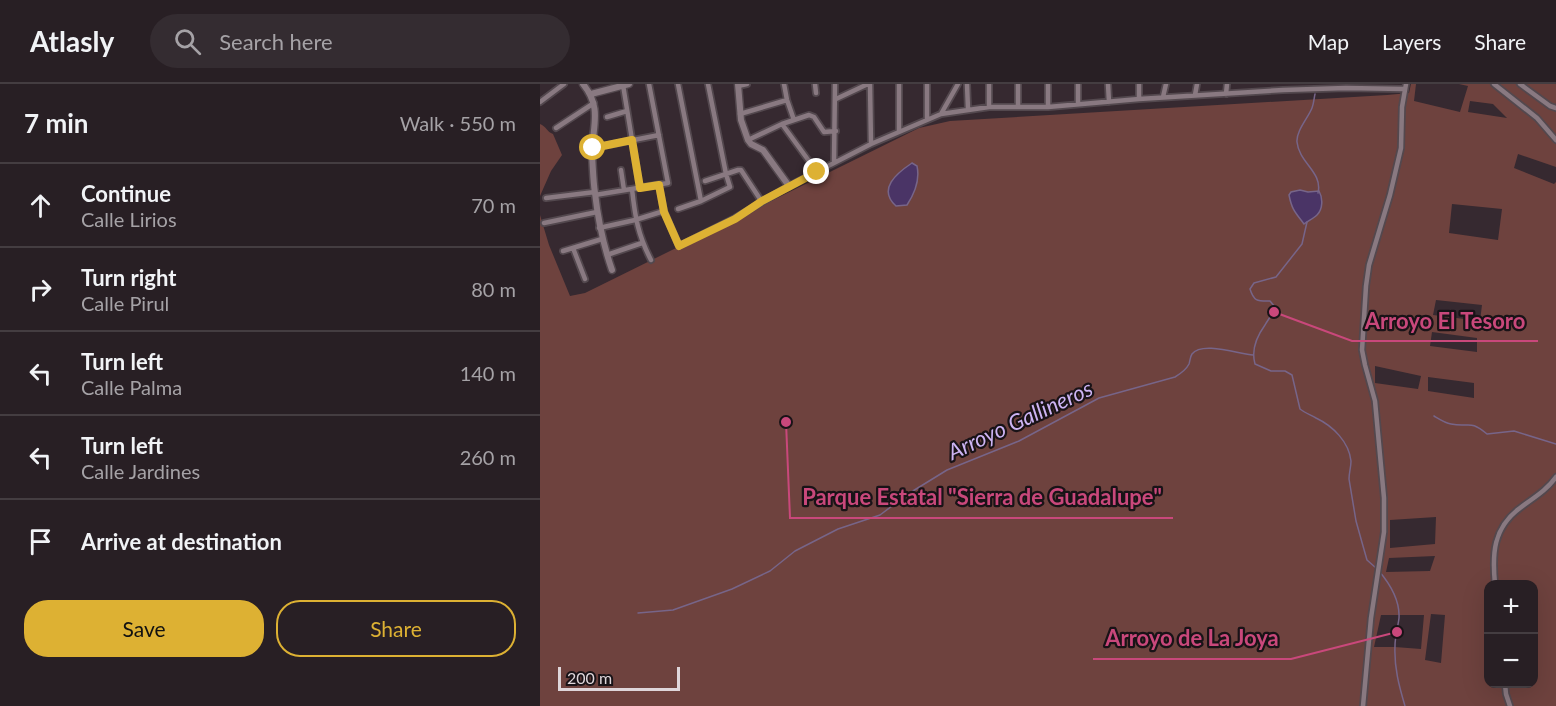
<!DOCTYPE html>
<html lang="en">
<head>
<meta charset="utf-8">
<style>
  :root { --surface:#281f24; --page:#342c31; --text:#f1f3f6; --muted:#a5a2a6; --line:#443d41; --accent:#ddb133 }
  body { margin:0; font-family:Lato,sans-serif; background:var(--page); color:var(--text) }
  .controls { position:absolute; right:18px; bottom:18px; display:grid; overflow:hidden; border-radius:12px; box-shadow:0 6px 24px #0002 }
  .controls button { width:54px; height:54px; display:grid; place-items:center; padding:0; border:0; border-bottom:2px solid var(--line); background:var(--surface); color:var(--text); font:30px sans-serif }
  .scale { position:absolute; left:18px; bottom:15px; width:122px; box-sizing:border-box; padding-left:6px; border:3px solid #dfd6da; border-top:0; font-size:16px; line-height:21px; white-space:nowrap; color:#dfd6da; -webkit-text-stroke:4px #191317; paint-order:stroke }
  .stop { position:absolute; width:18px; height:18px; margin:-14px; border:4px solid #ddb133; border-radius:50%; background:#fff }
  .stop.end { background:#ddb133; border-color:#fff; box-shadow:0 2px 6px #0008 }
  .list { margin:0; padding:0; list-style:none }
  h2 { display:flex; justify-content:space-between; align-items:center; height:78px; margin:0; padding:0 24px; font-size:26px }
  h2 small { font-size:20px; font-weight:400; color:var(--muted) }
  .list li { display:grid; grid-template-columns:39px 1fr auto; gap:18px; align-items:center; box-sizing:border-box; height:84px; padding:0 24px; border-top:2px solid var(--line) }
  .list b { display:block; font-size:22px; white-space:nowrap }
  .list p { margin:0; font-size:20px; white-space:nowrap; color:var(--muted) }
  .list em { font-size:20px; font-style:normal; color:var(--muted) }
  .actions { display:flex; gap:12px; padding:18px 24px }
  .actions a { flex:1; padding:14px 0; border:2px solid var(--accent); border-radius:24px; text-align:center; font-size:21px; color:var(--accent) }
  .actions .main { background:var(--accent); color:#111 }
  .icon { flex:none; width:33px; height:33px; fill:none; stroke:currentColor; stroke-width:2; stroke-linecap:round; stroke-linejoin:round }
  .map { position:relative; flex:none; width:1016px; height:622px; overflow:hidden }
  header { display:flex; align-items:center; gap:36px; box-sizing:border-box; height:84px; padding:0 30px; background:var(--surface); border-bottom:2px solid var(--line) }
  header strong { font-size:28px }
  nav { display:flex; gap:33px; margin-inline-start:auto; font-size:21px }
  .search { width:420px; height:54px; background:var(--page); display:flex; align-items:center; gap:15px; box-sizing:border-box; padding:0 21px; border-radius:33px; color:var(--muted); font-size:22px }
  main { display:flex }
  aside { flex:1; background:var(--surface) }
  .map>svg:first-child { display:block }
  .green { fill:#6e423e; fill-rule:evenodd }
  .water { fill:#4a3466; stroke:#776589; stroke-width:1.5 }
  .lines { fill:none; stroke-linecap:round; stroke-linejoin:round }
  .stream { stroke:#776589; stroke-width:1.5 }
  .minor-casing { stroke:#53484e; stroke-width:8 }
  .tertiary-casing { stroke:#53484e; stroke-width:9 }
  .minor { stroke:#897981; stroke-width:4.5 }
  .tertiary { stroke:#897981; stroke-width:6 }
  .route { stroke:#ddb133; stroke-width:8 }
  .labels { text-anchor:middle; stroke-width:4.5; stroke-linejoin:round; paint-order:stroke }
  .water-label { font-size:22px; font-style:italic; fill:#cdb4f4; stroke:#191317 }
  .leader { fill:none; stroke:#c9487b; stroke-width:2 }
  .callout-dot { fill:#c9487b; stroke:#191317; stroke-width:2 }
  .callout-label { font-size:22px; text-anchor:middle; font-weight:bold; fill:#c9487b; stroke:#191317; stroke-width:4.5; stroke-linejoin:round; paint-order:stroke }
</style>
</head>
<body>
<header>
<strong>Atlasly</strong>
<div class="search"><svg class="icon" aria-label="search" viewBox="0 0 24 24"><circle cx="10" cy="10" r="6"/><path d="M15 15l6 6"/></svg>Search here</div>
<nav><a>Map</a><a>Layers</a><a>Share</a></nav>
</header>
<main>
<aside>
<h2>7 min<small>Walk · 550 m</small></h2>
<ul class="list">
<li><svg class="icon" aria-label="ahead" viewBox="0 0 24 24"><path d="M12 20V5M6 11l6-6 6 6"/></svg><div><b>Continue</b><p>Calle Lirios</p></div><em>70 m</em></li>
<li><svg class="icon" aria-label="right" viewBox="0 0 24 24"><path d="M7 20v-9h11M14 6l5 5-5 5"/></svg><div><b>Turn right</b><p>Calle Pirul</p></div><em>80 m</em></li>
<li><svg class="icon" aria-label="left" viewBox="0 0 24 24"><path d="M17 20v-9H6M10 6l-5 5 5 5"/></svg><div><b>Turn left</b><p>Calle Palma</p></div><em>140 m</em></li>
<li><svg class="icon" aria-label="left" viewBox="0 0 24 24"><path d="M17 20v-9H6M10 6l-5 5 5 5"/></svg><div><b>Turn left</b><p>Calle Jardines</p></div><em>260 m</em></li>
<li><svg class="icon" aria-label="arrive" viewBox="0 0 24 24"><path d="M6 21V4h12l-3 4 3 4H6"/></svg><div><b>Arrive at destination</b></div></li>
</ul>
<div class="actions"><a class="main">Save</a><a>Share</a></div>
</aside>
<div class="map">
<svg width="1016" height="622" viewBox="0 0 1016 622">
  <rect width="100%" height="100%" fill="#362930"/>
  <path class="green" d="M871,0H876L874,17L920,28L928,2L919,0H1016V83L978,70L974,84L1014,100L1016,98V622H0V131L9,161L30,212L45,209L379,44L410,37L847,11L869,9ZM930,17L953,20L967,34L928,28ZM912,120L962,125L958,156L909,149ZM896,216L942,221L940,237L893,231ZM892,248L937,254V268L890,262ZM835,282L881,292L878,305L835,299ZM888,293L934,299V314L888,307ZM896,433L895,460L850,464V436ZM895,472L890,487L846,488L849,474ZM948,500H993V600H948ZM891,530L905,531L901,579L885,576ZM841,531H884L881,565L855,563H834Z
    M0,40C6,42 7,48 13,50L22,71L11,87L0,112Z"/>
  <path class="water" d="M372,79L377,82C380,96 375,109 367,121L356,122C337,105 357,89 372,79Z
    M760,106L768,108L779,107C783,114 783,125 777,131C774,134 768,137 764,140C755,128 752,126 749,111L751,108Z"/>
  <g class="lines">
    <path class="stream" d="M775,10C774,14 774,19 772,24C768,34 756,47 757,58C759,79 783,88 778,109
      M767,138L762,160L736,193L714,199L710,205C714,218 718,217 730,217L735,223C733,230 729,234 725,241C717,252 711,266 715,280L731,287H745L752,291L760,325C765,329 771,331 776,334C793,342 809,358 811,377C811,383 809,389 809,395L816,437L823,462L827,476L836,484
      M894,332C899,335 905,339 911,340C930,344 929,335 947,350L974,347L1016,360
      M839,487C850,500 860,516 859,534C858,543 855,552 855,562C854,583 859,602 865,622
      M98,529L133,526L192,505L230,487L255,467L298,445L340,431L368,410L407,386L479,357L559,314L635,293C640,290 646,286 649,280C650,277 650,273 652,270C662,257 699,270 713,271"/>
    <g class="minor-casing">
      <path id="minor" d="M138,0L161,117
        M244,0L247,16L254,36
        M275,0L276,9
        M330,0L331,60
        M359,0V48
        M387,0V35
        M427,0L428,25
        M508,0V23
        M568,0L569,18
        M599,0V15
        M954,0L997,34L1016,56
        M980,0L1010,22L1016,24
        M83,1L100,104
        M198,2L207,0
        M686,10L687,0
        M655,11L657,0
        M623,13L626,0
        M296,15L328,0
        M0,18L24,0
        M538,20V0
        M449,23V0
        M478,23V0
        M200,30L247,16
        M401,30L418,0
        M67,33L87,27
        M242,40L277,88
        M16,44L54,19
        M208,56L242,40L269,31L274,33L284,48L296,47
        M53,64L119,51
        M294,78L295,0
        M81,86L84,106
        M165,97L198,86H201L222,118
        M119,101L124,127L139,162L195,134L249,102L294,79L331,60L401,30L449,23H508L599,15L743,6L806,4L864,5
        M92,105C95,133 98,151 111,176
        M55,111L128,99L109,0
        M6,114L55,108
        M138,125L161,117L190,103L186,90L168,0
        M4,139L57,128
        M59,144L95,136L124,127
        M33,164L45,195
        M23,167L62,155
        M67,171L102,159
        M955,500C952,470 953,444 980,424C993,414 1006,407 1016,393
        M965,600L966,610L970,622
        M823,622L831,534L844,448V414L835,317L825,281L822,266L826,202L829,181L850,111L861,64L862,23L866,0"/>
    </g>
    <g class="tertiary-casing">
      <path id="tertiary" d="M43,0C63,25 52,42 52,71C53,84 53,96 55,109C58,136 63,160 72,186
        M198,0L201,36L208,56L211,60L223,66L249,102
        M51,10L89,0"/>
    </g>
    <use href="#minor" class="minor"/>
    <use href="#tertiary" class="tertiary"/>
  </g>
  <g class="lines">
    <path class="route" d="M53,64L92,56L100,104L119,101L124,128L139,162L195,135L222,117L277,88"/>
  </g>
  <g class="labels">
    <g class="water-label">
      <text transform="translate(480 336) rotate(-25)" y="8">Arroyo Gallineros</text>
    </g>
  </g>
  <path class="leader" d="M734 228L812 257H998M246 338L250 434H633M857 548L751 575H553"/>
  <g class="callout-dot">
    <circle cx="734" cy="228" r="6"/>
    <circle cx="246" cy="338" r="6"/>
    <circle cx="857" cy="548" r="6"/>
  </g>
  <g class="callout-label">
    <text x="905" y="245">Arroyo El Tesoro</text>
    <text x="442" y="421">Parque Estatal "Sierra de Guadalupe"</text>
    <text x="652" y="562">Arroyo de La Joya</text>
  </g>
</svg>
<div class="controls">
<button>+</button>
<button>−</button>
</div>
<div class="scale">200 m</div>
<div class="stop" style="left:53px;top:64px"></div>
<div class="stop end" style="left:277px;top:88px"></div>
</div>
</main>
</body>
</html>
